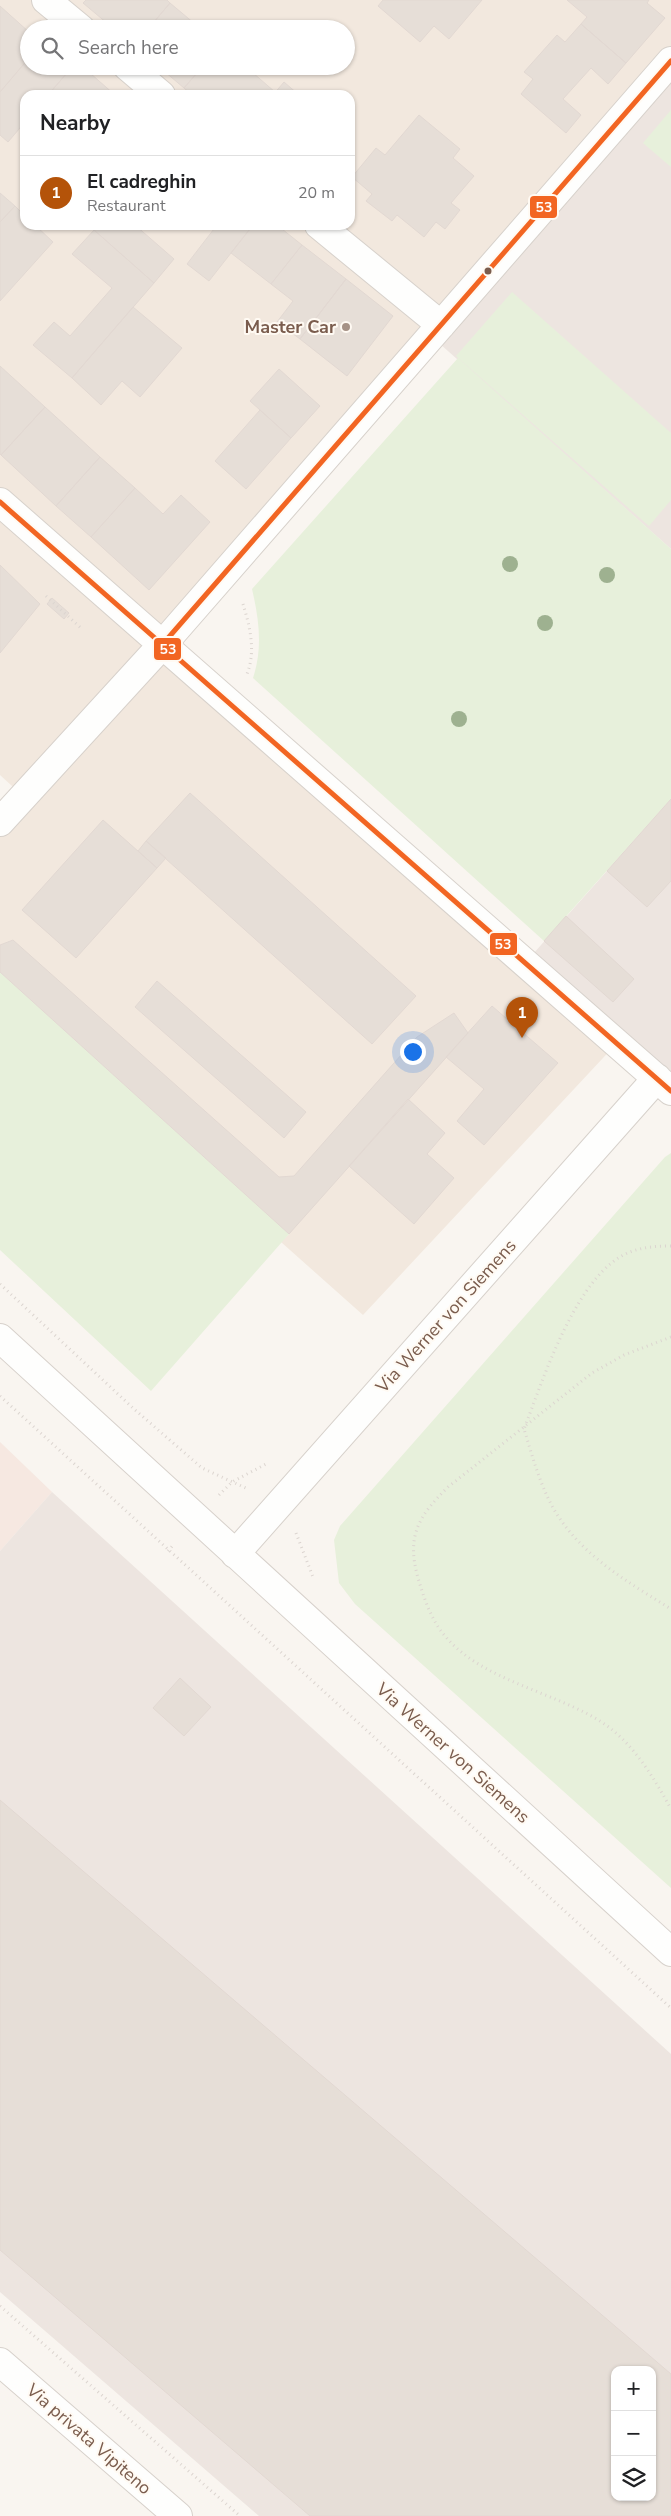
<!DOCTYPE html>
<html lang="en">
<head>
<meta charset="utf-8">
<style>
  :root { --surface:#fff; --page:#f2f2f2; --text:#202124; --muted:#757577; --line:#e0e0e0; --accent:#b45309 }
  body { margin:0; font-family:"Nunito Sans",sans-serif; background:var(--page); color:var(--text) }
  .controls { position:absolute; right:15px; bottom:15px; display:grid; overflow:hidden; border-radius:10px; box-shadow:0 1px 4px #0004 }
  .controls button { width:45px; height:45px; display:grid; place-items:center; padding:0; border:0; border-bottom:1px solid var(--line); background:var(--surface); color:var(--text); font:25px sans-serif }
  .you { position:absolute; left:412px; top:1051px; width:18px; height:18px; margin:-12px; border:4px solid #fff; border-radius:50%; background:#1a73e8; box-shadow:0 0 0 8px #1a73e833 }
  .badge { display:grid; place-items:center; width:32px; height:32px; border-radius:50%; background:var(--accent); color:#fff; font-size:16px; font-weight:700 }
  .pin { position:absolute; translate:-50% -41px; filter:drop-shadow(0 1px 2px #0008) }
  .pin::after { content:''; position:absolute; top:26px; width:18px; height:15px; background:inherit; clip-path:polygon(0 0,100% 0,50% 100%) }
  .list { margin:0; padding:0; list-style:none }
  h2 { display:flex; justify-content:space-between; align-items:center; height:65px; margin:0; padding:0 20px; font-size:21px }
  h2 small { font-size:16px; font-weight:400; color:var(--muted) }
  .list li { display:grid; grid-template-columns:32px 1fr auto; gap:15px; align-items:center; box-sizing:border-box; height:75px; padding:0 20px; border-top:1px solid var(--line) }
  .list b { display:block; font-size:19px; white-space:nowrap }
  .list p { margin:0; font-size:16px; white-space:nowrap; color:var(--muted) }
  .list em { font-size:16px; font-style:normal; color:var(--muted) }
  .icon { flex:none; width:28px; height:28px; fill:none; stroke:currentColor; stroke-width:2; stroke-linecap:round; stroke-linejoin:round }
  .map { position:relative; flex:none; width:671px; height:2516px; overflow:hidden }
  .search { position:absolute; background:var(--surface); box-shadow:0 1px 4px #0004; left:20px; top:20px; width:335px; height:55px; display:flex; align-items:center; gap:12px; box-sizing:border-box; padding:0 18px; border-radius:28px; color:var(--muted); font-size:19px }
  .panel { position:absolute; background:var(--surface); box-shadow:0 1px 4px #0004; left:20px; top:90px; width:335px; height:140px; border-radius:15px }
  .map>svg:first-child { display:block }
  .residential { fill:#f2e8de; fill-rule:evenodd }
  .commercial { fill:#f6e8e1 }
  .industrial { fill:#ede5e0; fill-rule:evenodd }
  .green { fill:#e7f0db }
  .building { fill:#e6ded7; stroke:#e2d8d2; fill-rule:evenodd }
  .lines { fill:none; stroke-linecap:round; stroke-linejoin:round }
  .minor-casing { stroke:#d7d1cb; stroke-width:30 }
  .path { stroke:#dcd5d0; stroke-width:3; stroke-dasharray:1 4; stroke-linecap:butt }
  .minor { stroke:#fefefd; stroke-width:28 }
  .bus-1-casing { stroke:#fffaf3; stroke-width:9 }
  .bus-1 { stroke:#f26522; stroke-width:5 }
  .tree { fill:#9eb190 }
  .bus-dot { fill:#7a5c4d; stroke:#fffaf3; stroke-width:2 }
  .poi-dot { fill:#a69286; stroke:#fffaf3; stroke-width:2 }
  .labels { text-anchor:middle; stroke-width:4; stroke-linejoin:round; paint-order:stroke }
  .poi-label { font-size:18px; font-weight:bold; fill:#7a5c4d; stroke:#fffaf3; text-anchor:end }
  .street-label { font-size:18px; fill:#7a5c4d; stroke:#fffaf3 }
  .line-badge { stroke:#fffaf3; stroke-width:2 }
  .badge-label { font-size:14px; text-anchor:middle; font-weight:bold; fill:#fff }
</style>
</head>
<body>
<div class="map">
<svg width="671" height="2516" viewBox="0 0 671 2516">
  <rect width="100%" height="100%" fill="#f9f5f0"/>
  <path class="residential" d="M0,0H671V62L162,645L617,1043L363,1315L281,1242L289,1234L0,972V822L24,797L0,775ZM29,29H346V66H29ZM25,95H350V225H25Z"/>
  <path class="commercial" d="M0,1442L52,1492L0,1551Z"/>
  <path class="industrial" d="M671,61V549L431,336Z
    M671,799V1090L525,963Z
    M52,1492L671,2054V2516H259L0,2292V1551ZM615,2370H652V2497H615Z"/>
  <path class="green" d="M671,110V167L643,143Z
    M512,292L671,433V500L649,526L456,356Z
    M458,358L671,549V799L544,941L253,678C263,648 259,619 252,589Z
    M0,972L289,1234L151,1391L0,1250Z
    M671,1153V1888L355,1604L339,1583L334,1540L340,1526L665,1157Z"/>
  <path class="building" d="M86,0H167L170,3L148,29H114L83,3Z
    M383,0H482L449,39L434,26L420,42L378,6Z
    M567,0H649L647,3L665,18L626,63L581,24L587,17Z
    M170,3L201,29H148Z
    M0,6L29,32V58L0,92Z
    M581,24L626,63L608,84L591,68L563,99L581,115L566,133L521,94L533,79L524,72L557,35L565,42Z
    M29,58V66H73L48,95H25V122L8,142L0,135V92Z
    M73,66H82L115,95H48Z
    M158,66H203L184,88Z
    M203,66H245L275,92L273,95H192L184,88Z
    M284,82L299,95H273Z
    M419,115L460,149L453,158L474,176L451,203L460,210L445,229L436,222L424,237L397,215L392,221L366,201L372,194L352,177L376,148L385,155Z
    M0,193L15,206L0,222Z
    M15,206L25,216V225H35L53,242L0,301V222Z
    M98,225H135L174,259L154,283L94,230Z
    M217,225H253L209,281L187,264Z
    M253,225H277L302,245L271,284L231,253Z
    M94,230L154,283L72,378L33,345L54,322L70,336L112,288L72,254Z
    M302,245L346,279L300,339L277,322L293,301L271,284Z
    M346,279L393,316L347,376L300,339Z
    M133,307L182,348L140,397L122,381L101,405L72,378Z
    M0,366L45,407L1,455L0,454Z
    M279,369L320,406L291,438L250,401Z
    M45,407L100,457L56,506L1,455Z
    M260,410L291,438L246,489L215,461Z
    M100,457L135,488L91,537L56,506Z
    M135,488L163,514L181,495L210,522L149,590L91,537Z
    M0,565L40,604L0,653Z
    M52,598L69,613L64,619L47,604Z
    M190,793L416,996L372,1044L146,841Z
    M671,799V881L647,907L607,871Z
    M103,820L157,868L76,958L22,910Z
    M146,841L166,858L157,868L138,851Z
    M566,916L634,979L613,1002L544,941Z
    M13,940L279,1177L294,1176L417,1037L454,1013L468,1033L289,1234L0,972V945Z
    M157,981L306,1112L284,1138L135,1007Z
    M492,1006L558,1063L484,1145L457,1121L484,1089L446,1057Z
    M408,1099L445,1133L427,1154L454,1178L414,1224L349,1166Z
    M180,1678L211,1707L184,1736L153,1708Z
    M0,1800L671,2374V2516H310L0,2250ZM615,2370H652V2497H615Z"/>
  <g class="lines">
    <g class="minor-casing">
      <path id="minor" d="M46,0L81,29
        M127,66L161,95
        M319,225L441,325
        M0,502L671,1091
        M0,822L162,645L671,61
        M0,1338L671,1952
        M235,1554L657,1078
        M0,2362L178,2516"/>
    </g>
    <path class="path" d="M46,596L82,629
      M243,604C250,627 256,651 247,674
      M671,1246C657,1246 643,1247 630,1252C577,1272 543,1380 524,1429C532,1455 539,1481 551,1504C577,1553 626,1581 671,1609
      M0,1284L134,1409L202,1468L248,1489
      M671,1337L624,1355L592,1373L448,1487C419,1516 406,1535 418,1578C424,1598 431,1620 445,1636C483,1682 558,1692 606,1725C635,1746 654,1778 671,1809
      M0,1396L671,2008
      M219,1495L232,1482L268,1463
      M296,1533L313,1577
      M168,1551L174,1544
      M0,2306L240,2516"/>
    <use href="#minor" class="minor"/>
    <g class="bus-1-casing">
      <path id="bus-1" d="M0,502L671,1091
        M162,645L671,61"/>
    </g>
    <use href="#bus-1" class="bus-1"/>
  </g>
  <g class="tree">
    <circle cx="510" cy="564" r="8"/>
    <circle cx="607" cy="575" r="8"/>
    <circle cx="545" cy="623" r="8"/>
    <circle cx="459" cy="719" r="8"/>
  </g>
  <circle class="bus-dot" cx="488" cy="271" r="4.5"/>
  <circle class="poi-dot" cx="346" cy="327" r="5"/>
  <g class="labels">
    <g class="poi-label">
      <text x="336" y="333">Master Car</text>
    </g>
    <g class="street-label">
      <text transform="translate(446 1316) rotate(-48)" y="6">Via Werner von Siemens</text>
      <text transform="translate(453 1753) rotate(42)" y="6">Via Werner von Siemens</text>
      <text transform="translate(89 2439) rotate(41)" y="6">Via privata Vipiteno</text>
    </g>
  </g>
  <g class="line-badge">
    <rect x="529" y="195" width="29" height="24" rx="5" fill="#f26522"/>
    <rect x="153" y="637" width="29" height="24" rx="5" fill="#f26522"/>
    <rect x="489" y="932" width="29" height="24" rx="5" fill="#f26522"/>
  </g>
  <g class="badge-label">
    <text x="544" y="212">53</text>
    <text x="168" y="654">53</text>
    <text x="503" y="949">53</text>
  </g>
</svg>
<div class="controls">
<button>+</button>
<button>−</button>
<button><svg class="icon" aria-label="layers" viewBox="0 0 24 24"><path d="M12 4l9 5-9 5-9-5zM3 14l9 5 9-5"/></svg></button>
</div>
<div class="you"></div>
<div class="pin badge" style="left:522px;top:1038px">1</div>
<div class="search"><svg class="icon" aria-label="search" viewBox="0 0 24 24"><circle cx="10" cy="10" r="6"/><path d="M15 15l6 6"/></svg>Search here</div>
<section class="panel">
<h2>Nearby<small></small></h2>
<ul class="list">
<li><span class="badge">1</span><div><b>El cadreghin</b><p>Restaurant</p></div><em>20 m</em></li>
</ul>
</section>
</div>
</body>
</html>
